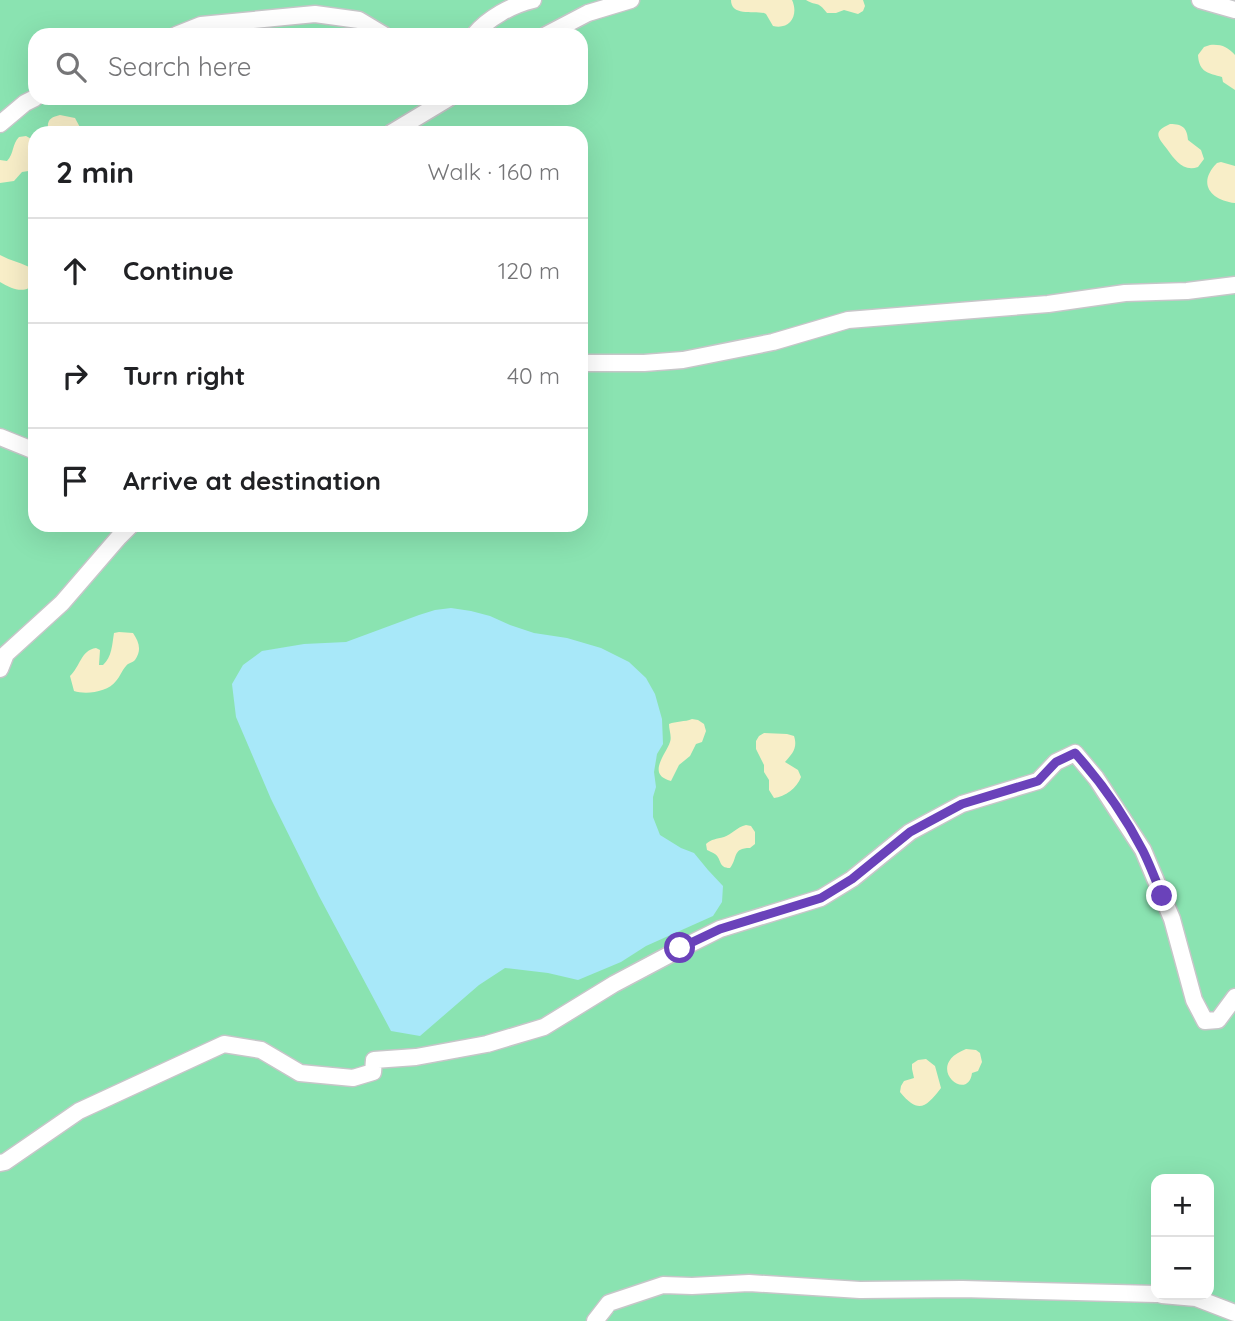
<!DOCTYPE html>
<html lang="en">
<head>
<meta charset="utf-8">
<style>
  :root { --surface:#fff; --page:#f2f2f2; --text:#202124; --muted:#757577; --line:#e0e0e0 }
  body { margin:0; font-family:Quicksand,sans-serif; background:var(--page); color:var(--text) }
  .controls { position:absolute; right:21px; bottom:21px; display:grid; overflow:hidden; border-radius:14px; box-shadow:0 7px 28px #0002 }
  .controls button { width:63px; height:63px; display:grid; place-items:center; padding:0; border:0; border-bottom:2px solid var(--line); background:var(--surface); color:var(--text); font:35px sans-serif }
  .stop { position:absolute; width:21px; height:21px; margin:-16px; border:5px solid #6a42ba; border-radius:50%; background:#fff }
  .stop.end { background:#6a42ba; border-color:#fff; box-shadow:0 2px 7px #0008 }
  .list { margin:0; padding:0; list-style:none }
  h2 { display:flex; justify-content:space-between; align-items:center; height:91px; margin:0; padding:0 28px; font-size:30px }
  h2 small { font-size:23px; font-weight:400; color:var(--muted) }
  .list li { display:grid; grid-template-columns:46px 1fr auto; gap:21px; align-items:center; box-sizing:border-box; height:105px; padding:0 28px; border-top:2px solid var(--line) }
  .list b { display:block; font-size:26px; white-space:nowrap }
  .list em { font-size:23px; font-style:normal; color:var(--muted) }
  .icon { flex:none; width:38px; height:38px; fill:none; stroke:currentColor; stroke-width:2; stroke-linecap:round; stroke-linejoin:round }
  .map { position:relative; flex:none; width:1235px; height:1321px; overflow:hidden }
  .search { position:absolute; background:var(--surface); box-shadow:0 7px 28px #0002; left:28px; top:28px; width:560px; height:77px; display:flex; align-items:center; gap:18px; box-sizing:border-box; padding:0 24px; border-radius:21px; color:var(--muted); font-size:26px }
  .panel { position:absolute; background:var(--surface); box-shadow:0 7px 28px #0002; left:28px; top:126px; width:560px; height:406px; border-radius:21px }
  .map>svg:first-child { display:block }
  .green { fill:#8ae3b1; fill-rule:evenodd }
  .sand { fill:#f8eec8 }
  .water { fill:#a8e8f9 }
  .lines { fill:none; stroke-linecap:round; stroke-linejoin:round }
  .service-casing { stroke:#c6c6c8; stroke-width:19 }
  .service { stroke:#fff; stroke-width:16 }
  .route { stroke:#6a42ba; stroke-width:9 }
</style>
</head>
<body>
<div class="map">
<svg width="1235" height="1321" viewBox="0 0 1235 1321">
  <rect width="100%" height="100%" fill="#f7f7fa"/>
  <path class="green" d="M0,0H1235V1321H0ZM35,35H581V98H35ZM35,133H581V525H35ZM1156,1179H1209V1295H1156Z"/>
  <path class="sand" d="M731,0H792C799,15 790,30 773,26L766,14L764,13C752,11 731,16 731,0Z
    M806,0H863L865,6L863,11L858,14L844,10L836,13H827C817,0 818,7 806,0Z
    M1210,45C1221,44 1228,47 1235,55V90L1223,82L1222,77C1209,73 1199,73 1198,55L1204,47Z
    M60,115L75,118L83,133H52L48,128C47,119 52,117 60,115Z
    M1170,124C1183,124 1187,128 1188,140L1201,150L1204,159L1198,167C1183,172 1175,160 1167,149C1158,137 1152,132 1170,124Z
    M26,136L35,141V170L22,172L14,181L0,183V160L7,161C14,154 12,144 19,137Z
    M1221,162L1235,166V203C1210,200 1197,183 1217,163Z
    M0,255C11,261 23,263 33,269L35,283C25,295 12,289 0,282Z
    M119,632L133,633C139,642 142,650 135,660C131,664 129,662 126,666C122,670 120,677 116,681C108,692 86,695 74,691L70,676C80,667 81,650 96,648L100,650L99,665H103C112,657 112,645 114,633Z
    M692,719L698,720L704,724L706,731L702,742L696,744L690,756L679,765L671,781C646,775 666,754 670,742C672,737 669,730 669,724C676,721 685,722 692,719Z
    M764,733L787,734L794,736C798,748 792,754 785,762L798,770L801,777C797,788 785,797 774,798L769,790V780L764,772V765L756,749V741L759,736Z
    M746,825L751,826L755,832V844L750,848C732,848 738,858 730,868C718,868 722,859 715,854C712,852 709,851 707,850L706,844C712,839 716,839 724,837C732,834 737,827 746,825Z
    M966,1049L976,1050L980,1053L982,1062L978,1071L972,1073C968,1104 922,1066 966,1049Z
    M926,1059L935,1066L941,1088C926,1107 919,1115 900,1092L901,1086L904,1081L914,1078L912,1069V1064L918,1060Z"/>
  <path class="water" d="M451,608L471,611L490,616L510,625L534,633L567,638L601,648L629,662L646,678L655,694L662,719L663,744L657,754L654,772L656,787L653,797V817L660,835L681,848L694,853L708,870L723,886L722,902L713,916L646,946L621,962L578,980L548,973L505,968L479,985L420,1036L391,1031L319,896L271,799L236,717L232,684L243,665L262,651L304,644L346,642L419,615L435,610Z"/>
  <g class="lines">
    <g class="service-casing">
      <path id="service" d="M1200,0L1235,10
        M176,35L201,25L315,14L359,20L384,35
        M474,35C488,18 512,5 533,0
        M546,35L588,13L631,0
        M0,124L25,103L35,98
        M391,133L449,98
        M581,363H644L683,360L773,342L848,320L1048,304L1125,293L1187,291L1235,285
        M0,437L35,451
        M0,669L6,654L62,603L119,537L131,525
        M0,1163L5,1162L79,1111L224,1044L261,1050L300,1073L353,1078L373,1072L374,1060L416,1057L487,1044L544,1027L614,984L680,949L720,929L821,898L852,879L910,832L962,804L1038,781L1056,762L1075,753L1096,778L1143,850L1172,919L1194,1000L1205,1021L1218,1020L1235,997
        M1162,1295L1196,1298L1235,1313
        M595,1321L609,1303L663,1285L692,1286L749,1283L860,1290L962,1289L1156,1294"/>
    </g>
    <use href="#service" class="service"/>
  </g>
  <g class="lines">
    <path class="route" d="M680,948L720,929L821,898L852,879L910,832L962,804L1038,781L1056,762L1075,753C1101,782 1125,816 1143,851C1150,865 1156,881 1162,896"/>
  </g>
</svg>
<div class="controls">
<button>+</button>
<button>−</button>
</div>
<div class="stop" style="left:680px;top:948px"></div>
<div class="stop end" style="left:1162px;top:896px"></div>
<div class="search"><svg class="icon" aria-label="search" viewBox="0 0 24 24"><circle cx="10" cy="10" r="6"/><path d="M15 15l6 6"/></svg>Search here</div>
<section class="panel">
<h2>2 min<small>Walk · 160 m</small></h2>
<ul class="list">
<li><svg class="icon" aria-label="ahead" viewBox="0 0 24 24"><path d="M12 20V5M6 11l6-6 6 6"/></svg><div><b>Continue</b></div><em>120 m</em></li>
<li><svg class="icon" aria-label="right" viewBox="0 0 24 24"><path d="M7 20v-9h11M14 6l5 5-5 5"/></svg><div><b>Turn right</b></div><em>40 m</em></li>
<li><svg class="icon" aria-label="arrive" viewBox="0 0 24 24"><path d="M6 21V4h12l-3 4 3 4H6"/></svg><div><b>Arrive at destination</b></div></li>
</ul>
</section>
</div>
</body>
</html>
